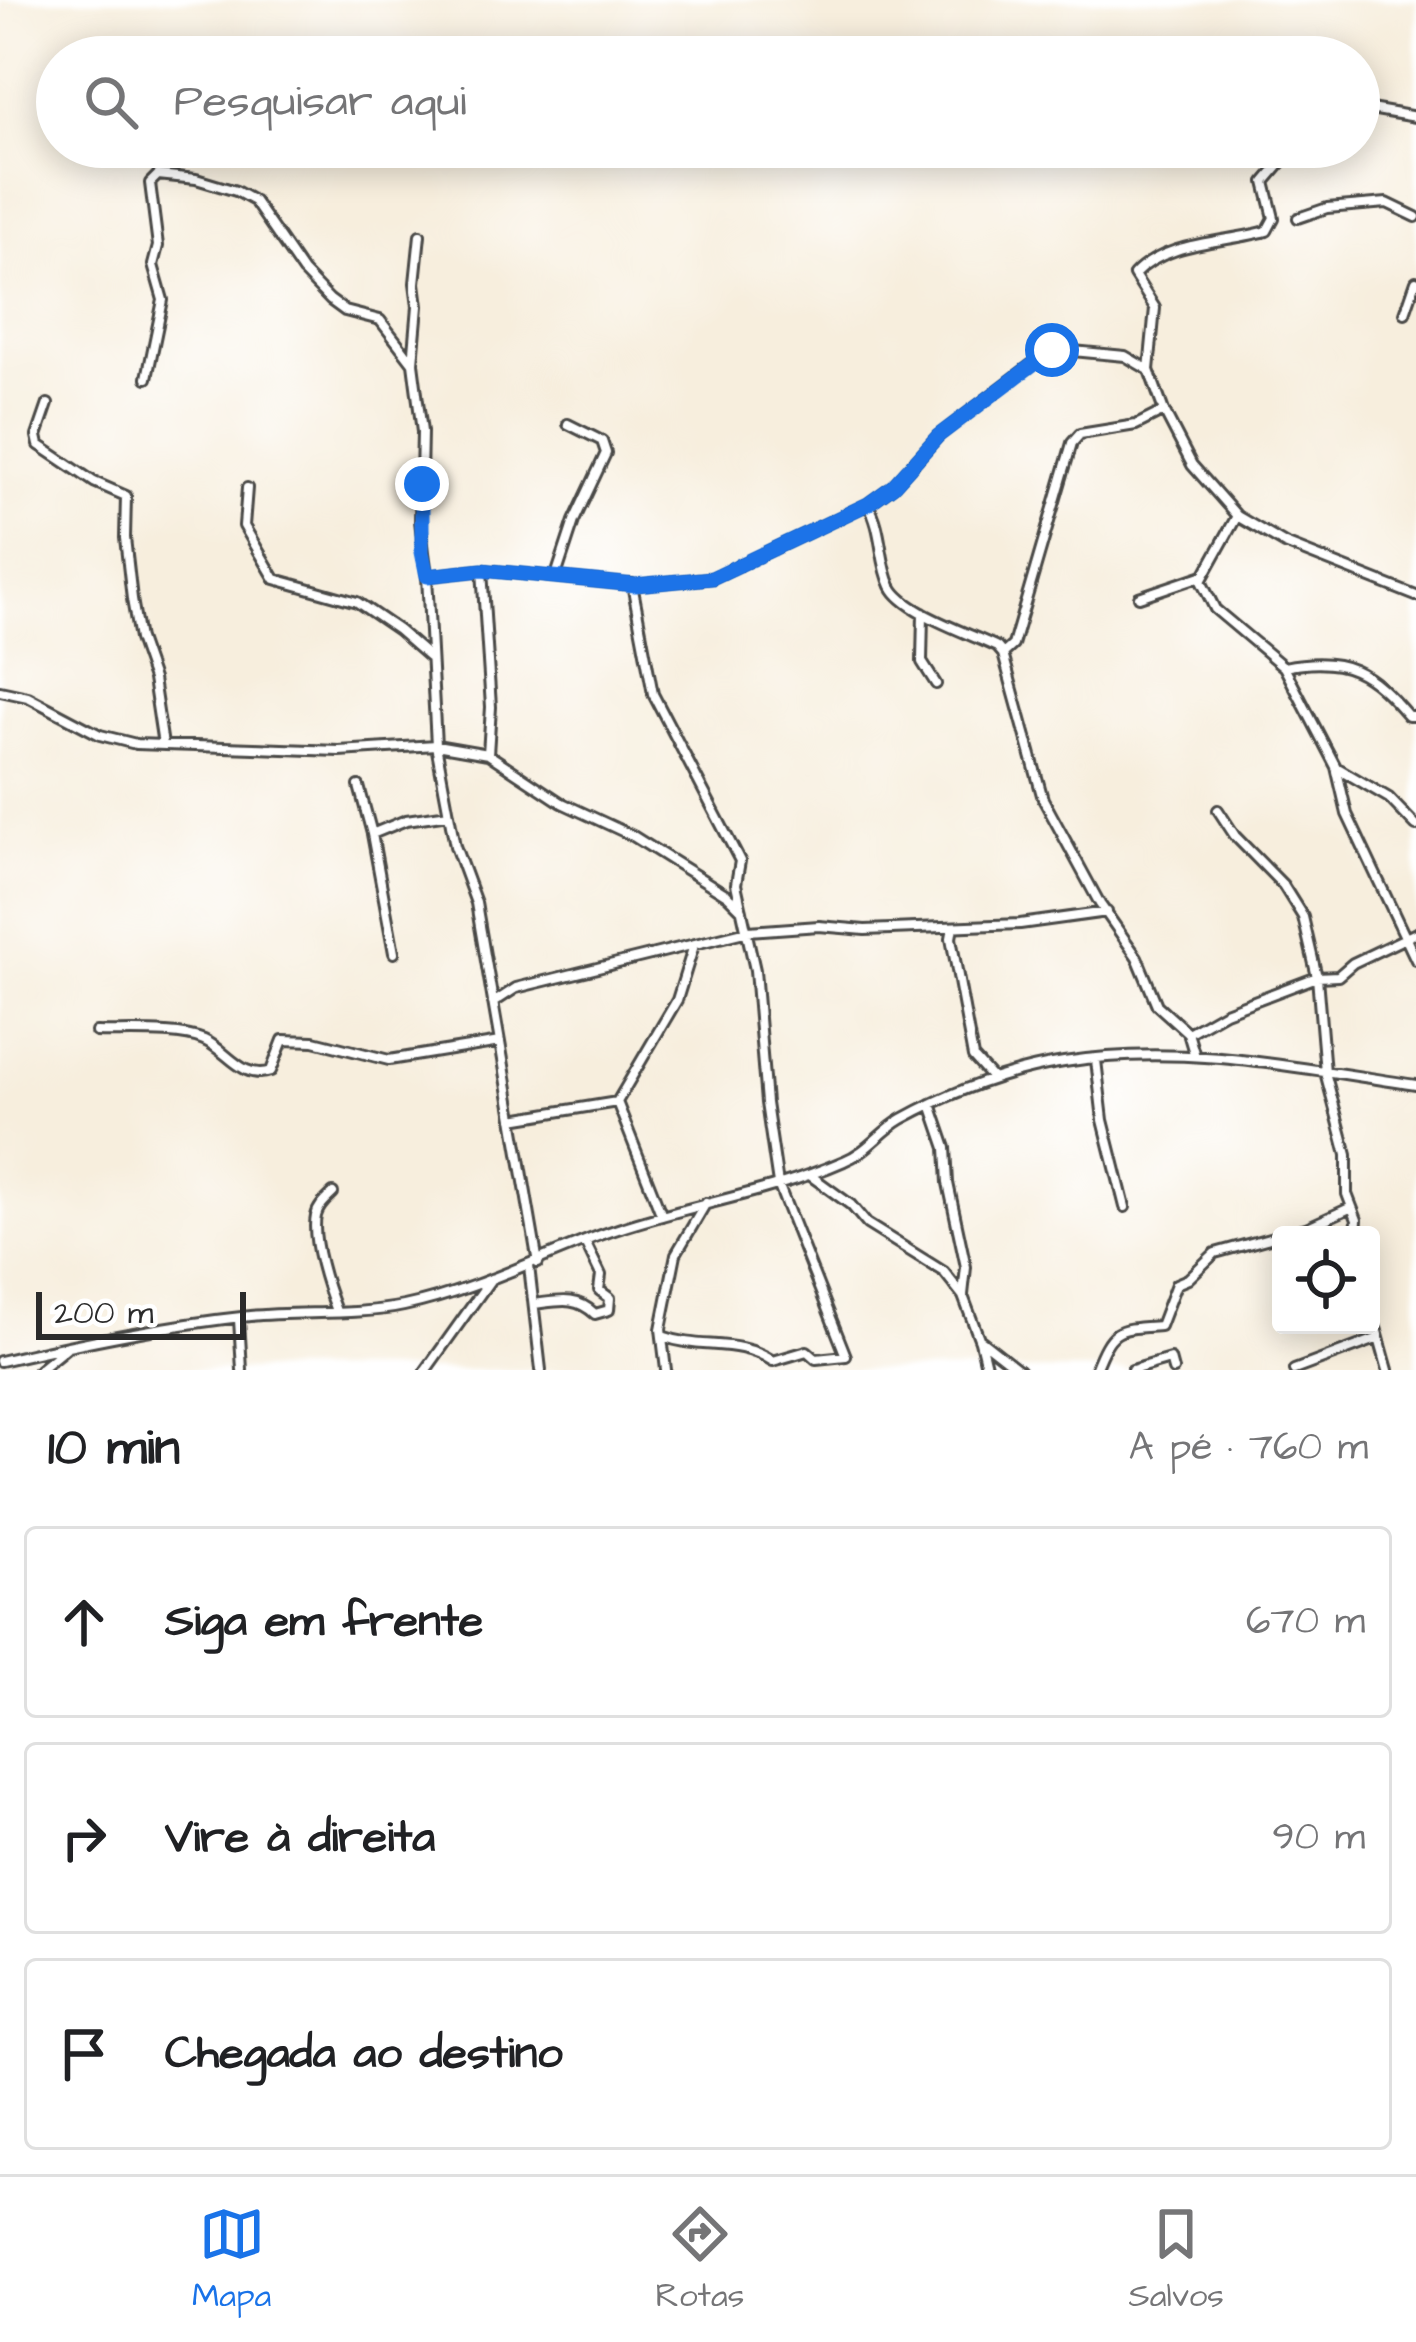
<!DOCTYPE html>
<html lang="pt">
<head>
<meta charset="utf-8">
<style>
  :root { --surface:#fff; --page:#f2f2f2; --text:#202124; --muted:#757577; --line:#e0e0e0; --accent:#1a73e8 }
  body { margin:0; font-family:"Architects Daughter",sans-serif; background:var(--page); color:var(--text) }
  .controls { position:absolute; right:36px; bottom:36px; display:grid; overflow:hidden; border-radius:12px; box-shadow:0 6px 30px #0003 }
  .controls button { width:108px; height:108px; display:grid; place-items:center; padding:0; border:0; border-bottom:3px solid var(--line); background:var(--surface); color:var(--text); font:60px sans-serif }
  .scale { position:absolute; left:36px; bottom:30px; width:210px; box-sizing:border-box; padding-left:12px; border:6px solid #2b2b2b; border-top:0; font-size:33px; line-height:42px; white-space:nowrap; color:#2b2b2b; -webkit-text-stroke:9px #fff; paint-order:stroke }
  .stop { position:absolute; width:36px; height:36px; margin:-27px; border:9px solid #1a73e8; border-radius:50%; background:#fff }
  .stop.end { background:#1a73e8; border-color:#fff; box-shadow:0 3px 12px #0008 }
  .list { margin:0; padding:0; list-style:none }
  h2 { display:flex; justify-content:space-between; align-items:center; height:156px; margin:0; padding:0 48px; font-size:51px }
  h2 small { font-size:39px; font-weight:400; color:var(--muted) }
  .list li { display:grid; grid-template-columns:78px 1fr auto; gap:36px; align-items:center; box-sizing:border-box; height:192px; margin:0 24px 24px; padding:0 24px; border:3px solid var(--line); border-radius:12px }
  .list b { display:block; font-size:45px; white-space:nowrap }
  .list em { font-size:39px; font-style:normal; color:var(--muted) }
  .icon { flex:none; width:66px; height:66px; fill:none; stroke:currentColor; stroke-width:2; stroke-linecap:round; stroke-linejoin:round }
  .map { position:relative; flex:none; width:1416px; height:1370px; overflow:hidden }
  .search { position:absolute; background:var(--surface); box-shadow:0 6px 30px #0003; left:36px; right:36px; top:36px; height:132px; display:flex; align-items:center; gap:30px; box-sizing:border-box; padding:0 42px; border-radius:66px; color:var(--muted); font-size:45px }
  .sheet { height:804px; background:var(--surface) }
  nav { display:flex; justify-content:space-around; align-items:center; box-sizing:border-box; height:168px; border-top:3px solid var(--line); background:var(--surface); font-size:33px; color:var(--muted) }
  nav a { display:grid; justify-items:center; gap:6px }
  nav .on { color:var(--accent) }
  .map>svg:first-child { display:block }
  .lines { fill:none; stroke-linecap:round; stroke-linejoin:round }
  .street-casing { stroke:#4a4846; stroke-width:14 }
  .street { stroke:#fff; stroke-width:8 }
  .route { stroke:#1a73e8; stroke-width:15 }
</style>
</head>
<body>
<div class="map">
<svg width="1416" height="1370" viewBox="0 0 1416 1370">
  <rect width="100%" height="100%" fill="#fff"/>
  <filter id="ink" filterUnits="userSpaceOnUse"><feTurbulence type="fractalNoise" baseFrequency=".00833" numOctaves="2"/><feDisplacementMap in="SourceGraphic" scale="24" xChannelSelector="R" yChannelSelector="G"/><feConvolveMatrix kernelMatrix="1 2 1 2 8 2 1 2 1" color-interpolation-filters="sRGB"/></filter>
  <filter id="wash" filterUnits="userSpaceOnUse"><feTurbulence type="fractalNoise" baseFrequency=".004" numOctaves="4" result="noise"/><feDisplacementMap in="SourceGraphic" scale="48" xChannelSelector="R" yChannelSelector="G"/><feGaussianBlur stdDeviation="2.7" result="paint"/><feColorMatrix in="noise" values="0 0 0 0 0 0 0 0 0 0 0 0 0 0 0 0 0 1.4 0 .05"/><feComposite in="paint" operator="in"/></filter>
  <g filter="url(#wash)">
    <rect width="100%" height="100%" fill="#f7eedd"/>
  </g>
  <g filter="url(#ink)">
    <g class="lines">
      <g class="street-casing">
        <path id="street" d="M1359,107L1416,117
          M1298,218L1327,208L1387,203L1416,217
          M420,235L415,283L418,306L413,363L422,432L420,521L427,576
          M1405,313L1416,281
          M1149,370L1155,308L1134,275C1166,241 1224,243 1267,231L1274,218L1265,182L1295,147
          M147,378L163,300L153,265L158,246L150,183L158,175L196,179L236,191L254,201L303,272L330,300L345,311L380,320L413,363
          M48,404L37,436L39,445L94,482L126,496L125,538L132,599L139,639L153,679L163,745
          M247,488L244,526L275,579L357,602L398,630L429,657
          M868,504C883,530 879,560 891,586C903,612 971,634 997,647L1003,654L1043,799L1100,904L1137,957L1157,1005L1188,1033L1194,1053
          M1237,516L1201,581L1215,609L1284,667L1336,767L1347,814L1416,960
          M482,570L491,707L488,754
          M556,576L574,521L606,453L602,441L568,424
          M632,584L653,694L740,861L736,884L755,970L766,1103L778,1184L846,1356L816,1359L807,1351L773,1361C735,1337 702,1351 662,1336
          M1139,597L1204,575
          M923,613L922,662L936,684
          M1003,654L1013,645L1072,443L1080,434L1136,425L1164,411
          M1284,667C1345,655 1370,671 1408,716H1416
          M0,691L28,697L100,735L136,744L339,751L436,745L488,754L562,803L633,836L727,895L742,910
          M1336,767L1389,798L1416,826
          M359,786L372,834L406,820L449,814
          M1218,810L1235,836L1283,885L1303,917L1317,977L1325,1072L1347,1155V1194L1357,1220L1356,1235
          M372,834L394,953
          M953,927L951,938L973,1057L991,1077
          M493,1003L516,988L748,931L819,926L865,930L1020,924L1107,912
          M96,1032C124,1033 179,1029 204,1040C227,1050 242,1081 271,1071L283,1040L314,1041L389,1060L500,1042
          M1188,1033L1225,1012L1317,977L1338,976L1353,963L1416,933
          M1096,1060L1103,1120L1125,1207
          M931,1104L946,1148L948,1183L966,1267L963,1295
          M513,1119L617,1102
          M811,1176L851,1205L867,1224L944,1272L963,1296L980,1341L987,1370
          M333,1193C326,1200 318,1206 316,1216C311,1240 327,1288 336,1311
          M662,1216L617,1102L677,1000L694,945
          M538,1263L476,903L455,846L436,745L427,576L482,570L635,585L712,578L868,504L893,486L938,436L1052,349L1125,356L1149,370L1164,411L1192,465L1237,516L1285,544L1416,596
          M529,1266L541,1370
          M534,1304C560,1301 576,1296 595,1314L609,1310L610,1298L599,1290L601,1275L585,1242
          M1371,1310L1388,1370
          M239,1319L242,1370
          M982,1341L1019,1370
          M0,1361C83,1342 165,1325 250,1316C300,1311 355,1316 404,1306C476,1291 541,1256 609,1232C686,1205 769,1194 844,1161C867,1152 881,1131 902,1119C953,1091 1006,1071 1064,1062C1182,1043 1299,1068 1416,1085
          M39,1370L66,1348
          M426,1370L491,1279
          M666,1370L661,1329L676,1254L706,1203
          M1095,1370C1112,1327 1116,1329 1160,1326L1176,1284L1188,1279L1215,1253L1306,1228L1352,1207
          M1132,1370L1170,1359L1173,1370
          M1294,1370L1379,1338"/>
      </g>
      <use href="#street" class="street"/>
    </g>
  </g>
  <g class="lines" filter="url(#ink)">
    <path class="route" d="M422,484V552L427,576L482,570L635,585L712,578L868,504L893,486L938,436L1052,350"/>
  </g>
</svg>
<div class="controls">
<button><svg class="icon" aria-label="locate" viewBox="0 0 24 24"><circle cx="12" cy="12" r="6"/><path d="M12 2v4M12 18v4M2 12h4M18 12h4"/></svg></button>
</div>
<div class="scale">200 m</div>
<div class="stop" style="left:1052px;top:350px"></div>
<div class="stop end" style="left:422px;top:484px"></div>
<div class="search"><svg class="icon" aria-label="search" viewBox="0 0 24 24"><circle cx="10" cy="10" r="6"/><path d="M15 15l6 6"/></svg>Pesquisar aqui</div>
</div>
<section class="sheet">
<h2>10 min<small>A pé · 760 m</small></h2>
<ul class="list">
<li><svg class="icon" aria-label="ahead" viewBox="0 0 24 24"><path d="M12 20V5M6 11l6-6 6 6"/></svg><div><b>Siga em frente</b></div><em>670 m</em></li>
<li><svg class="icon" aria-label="right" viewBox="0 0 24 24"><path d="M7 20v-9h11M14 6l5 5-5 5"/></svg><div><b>Vire à direita</b></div><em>90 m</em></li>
<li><svg class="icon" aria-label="arrive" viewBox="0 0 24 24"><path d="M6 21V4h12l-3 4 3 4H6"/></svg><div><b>Chegada ao destino</b></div></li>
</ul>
</section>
<nav>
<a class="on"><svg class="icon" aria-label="map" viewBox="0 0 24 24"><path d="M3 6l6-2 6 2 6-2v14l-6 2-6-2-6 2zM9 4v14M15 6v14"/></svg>Mapa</a>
<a><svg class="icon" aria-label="directions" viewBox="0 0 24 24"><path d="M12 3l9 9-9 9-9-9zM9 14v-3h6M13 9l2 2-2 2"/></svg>Rotas</a>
<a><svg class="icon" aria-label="saved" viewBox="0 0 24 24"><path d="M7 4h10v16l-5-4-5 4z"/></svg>Salvos</a>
</nav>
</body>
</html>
